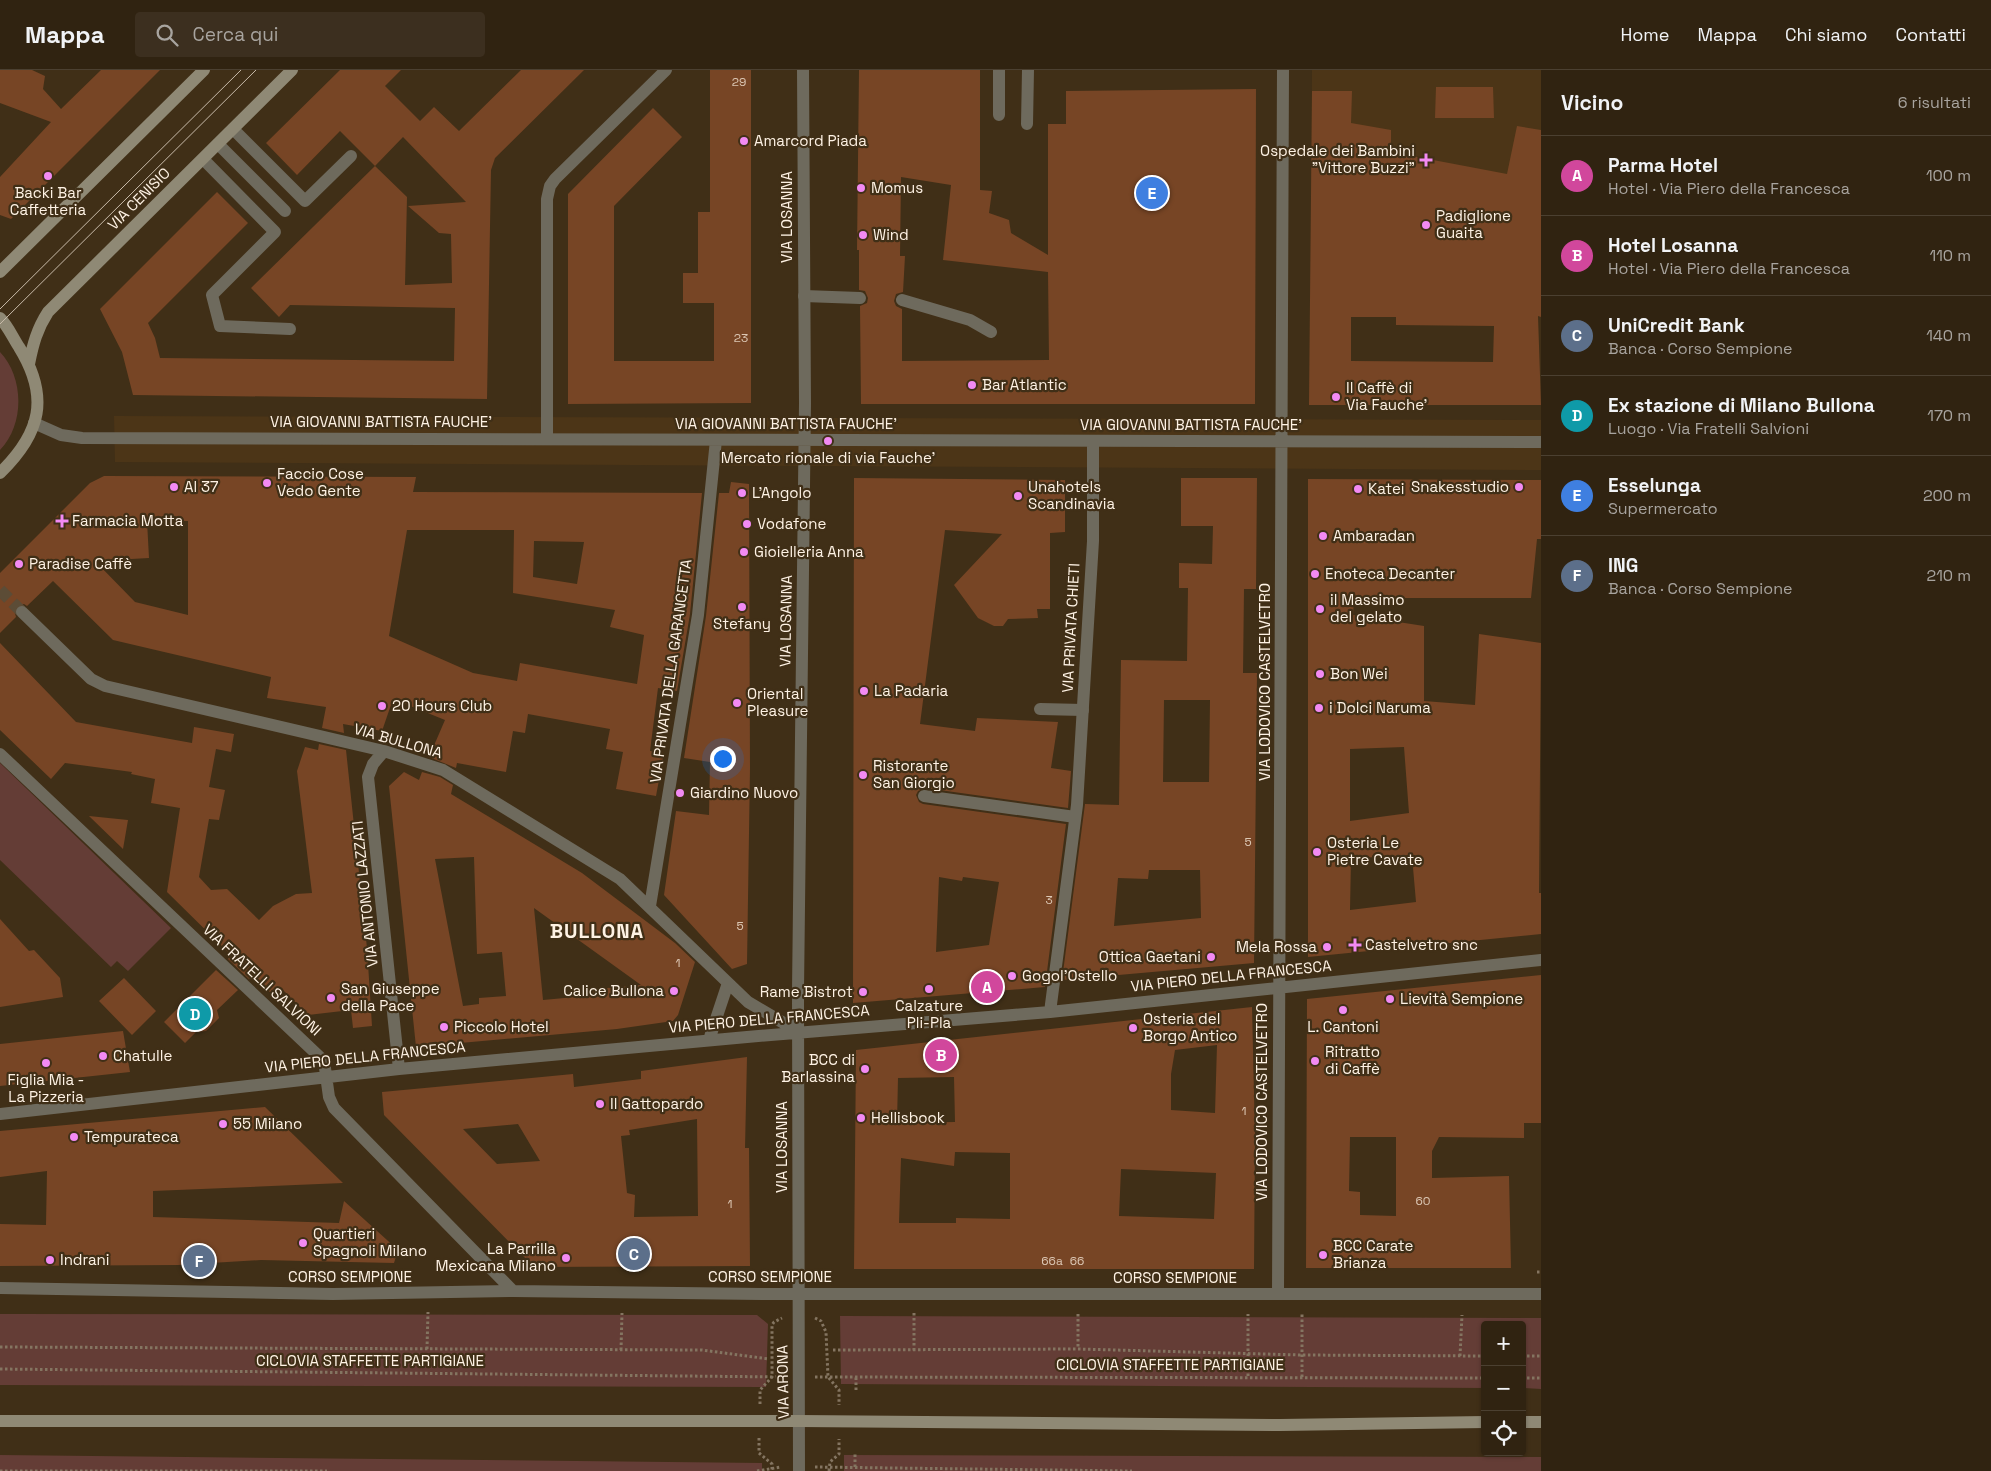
<!DOCTYPE html>
<html lang="it">
<head>
<meta charset="utf-8">
<style>
  :root { --surface:#302311; --page:#3c2f1f; --text:#f1f3f6; --muted:#a8a49f; --line:#4b4031; --accent:#f28af3 }
  body { margin:0; font-family:"Space Grotesk",sans-serif; background:var(--page); color:var(--text) }
  .controls { position:absolute; right:15px; bottom:15px; display:grid; overflow:hidden; border-radius:5px; box-shadow:0 1px 4px #0004 }
  .controls button { width:45px; height:45px; display:grid; place-items:center; padding:0; border:0; border-bottom:1px solid var(--line); background:var(--surface); color:var(--text); font:25px sans-serif }
  .you { position:absolute; left:722px; top:688px; width:18px; height:18px; margin:-12px; border:4px solid #fff; border-radius:50%; background:#1a73e8; box-shadow:0 0 0 8px #1a73e833 }
  .badge { display:grid; place-items:center; width:32px; height:32px; border-radius:50%; background:var(--accent); color:#fff; font-size:16px; font-weight:700 }
  .pin { position:absolute; translate:-50% -50%; border:2px solid #fff; box-shadow:0 1px 5px #0006 }
  .list { margin:0; padding:0; list-style:none }
  h2 { display:flex; justify-content:space-between; align-items:center; height:65px; margin:0; padding:0 20px; font-size:21px }
  h2 small { font-size:16px; font-weight:400; color:var(--muted) }
  .list li { display:grid; grid-template-columns:32px 1fr auto; gap:15px; align-items:center; box-sizing:border-box; height:80px; padding:0 20px; border-top:1px solid var(--line) }
  .list b { display:block; font-size:19px; white-space:nowrap }
  .list p { margin:0; font-size:16px; white-space:nowrap; color:var(--muted) }
  .list em { font-size:16px; font-style:normal; color:var(--muted) }
  .icon { flex:none; width:28px; height:28px; fill:none; stroke:currentColor; stroke-width:2; stroke-linecap:round; stroke-linejoin:round }
  .map { position:relative; flex:none; width:1541px; height:1401px; overflow:hidden }
  header { display:flex; align-items:center; gap:30px; box-sizing:border-box; height:70px; padding:0 25px; background:var(--surface); border-bottom:1px solid var(--line) }
  header strong { font-size:24px }
  nav { display:flex; gap:28px; margin-inline-start:auto; font-size:18px }
  .search { width:350px; height:45px; background:var(--page); display:flex; align-items:center; gap:12px; box-sizing:border-box; padding:0 18px; border-radius:5px; color:var(--muted); font-size:19px }
  main { display:flex }
  aside { flex:1; background:var(--surface) }
  .map>svg:first-child { display:block }
  .built { fill:#4c3517 }
  .green { fill:#643d36 }
  .building { fill:#774525; fill-rule:evenodd }
  .lines { fill:none; stroke-linecap:round; stroke-linejoin:round }
  .street-tunnel { stroke:#5c4c36; stroke-width:12; stroke-dasharray:12 6; stroke-linecap:butt }
  .path { stroke:#847561; stroke-width:3; stroke-dasharray:2.5 2.5; stroke-linecap:butt }
  .lane { stroke:#6e6a5d; stroke-width:12 }
  .street { stroke:#6e6a5d; stroke-width:12 }
  .secondary { stroke:#8f8975; stroke-width:12 }
  .tram { stroke:#c8bbaa; stroke-width:1 }
  .poi-dot { fill:#f28af3; stroke:#402f17; stroke-width:2 }
  .labels { text-anchor:middle; stroke-width:4.5; stroke-linejoin:round; paint-order:stroke }
  .number-label { font-size:12px; fill:#dcc7b4 }
  .poi-label { font-size:15px; fill:#fef2e4; stroke:#402f17; text-anchor:start }
  .street-label { font-size:15px; fill:#fef2e4; stroke:#402f17 }
  .district-label { font-size:20px; font-weight:bold; letter-spacing:1px; fill:#fef2e4; stroke:#402f17 }
</style>
</head>
<body>
<header>
<strong>Mappa</strong>
<div class="search"><svg class="icon" aria-label="search" viewBox="0 0 24 24"><circle cx="10" cy="10" r="6"/><path d="M15 15l6 6"/></svg>Cerca qui</div>
<nav><a>Home</a><a>Mappa</a><a>Chi siamo</a><a>Contatti</a></nav>
</header>
<main>
<div class="map">
<svg width="1541" height="1401" viewBox="0 0 1541 1401">
  <rect width="100%" height="100%" fill="#402f17"/>
  <path class="built" d="M1312,0H1541V180L1311,224Z
    M114,346L1541,350V400L115,392Z"/>
  <path class="green" d="M0,282C24,307 25,354 0,380Z
    M0,693L171,858L128,901L117,891L111,897L0,790Z
    M0,1244L757,1245L768,1254L766,1317L0,1315Z
    M840,1246L1541,1248V1319L1522,1318V1255H1485V1318L841,1314Z
    M0,1385L762,1393V1401H0Z
    M844,1385L1541,1387V1401H844Z"/>
  <path class="building" d="M0,0H32L45,6L43,19L61,39L101,0H160L11,149L0,145V107L51,52L0,33Z
    M340,0H401L385,16L420,51L434,37L459,61L521,0H584L495,88L491,100L487,329L133,325L122,282L100,239L217,122L248,153L148,253L155,268L160,288L454,291L455,238L290,235L279,247L251,218L375,96L340,61L297,105L266,73ZM403,67L466,132L408,136L439,163L451,164L452,213L405,215L407,127L375,96Z
    M710,0H751V333L568,334V124L653,38L682,67L614,136V291H714V233H683V203H698V142H710Z
    M859,0H980V120L992,121L989,143L1009,150L1011,163L1048,185V54H1066V21L1256,19L1255,334H861L860,236L867,233L868,228L865,221L859,220V180H857ZM901,107L951,115L943,190L1048,202L1049,290L902,291V239L896,236L894,231L896,224L903,222L905,186H900Z
    M1436,17H1493L1494,48H1435Z
    M1312,21H1352L1351,53L1391,60V82L1507,104L1517,56L1541,60V247L1538,246L1541,335H1309ZM1351,247H1396V255L1494,256L1493,292L1351,291Z
    M104,406L416,407L413,422L702,423L690,544L677,621L658,618L650,681L664,683L656,726L616,719L623,682L606,679L610,659L528,644L525,663L513,661L506,702L457,693L456,698L429,687L445,650L393,629L382,661L343,654L344,663L322,658L326,637L267,628L271,607L113,570L53,511L27,536L24,534L17,536L14,540L16,547L0,563V503L90,413ZM147,451H188V545L135,532L95,491L149,488ZM407,460H514L513,523L615,540L610,557L644,565L637,614L520,593L517,611L473,603L389,566ZM534,471L584,472L577,514L533,507Z
    M854,408L1065,410V462L1050,463V539H1037L1038,548L1008,549L1003,556H994L978,548L954,515L1002,464L945,460L920,654L975,661L977,648L1058,652L1051,698L1071,701L1068,738L925,718L918,721L916,725L919,732L923,734L1066,754L1045,917L853,933ZM939,807L962,811L963,807L999,812L989,875L936,882Z
    M1181,408H1257L1256,519H1244L1243,603H1257L1254,893L1062,910L1085,734L1119,735L1121,590L1187,591L1188,518H1179V493L1212,494L1213,456H1181ZM1164,630H1210L1209,712H1163ZM1149,800H1200L1201,848L1114,856L1118,808L1148,809Z
    M1308,409L1541,410V469H1537L1531,528H1354L1353,545L1424,556V631L1475,635L1479,564L1541,573L1539,823H1541V864L1308,887ZM1404,677L1409,743L1350,751V679ZM1412,786L1416,832L1350,840L1351,788Z
    M731,412L749,414L750,698L747,894L732,899L664,825L676,741L709,745L710,692L684,688L706,546L719,423H729Z
    M0,573L76,652L192,673L194,657L234,664L231,682L216,679L209,717L225,720L219,750L209,749L199,807L211,820L227,819L259,850L273,836L296,824L312,823L297,701L305,677L318,680L319,674L346,680L367,878L372,956L353,958L351,940L308,945L280,917L272,924L253,906L249,909L228,889L231,885L167,822L180,738L151,733L155,709L131,704L132,702L65,693L51,709L0,660Z
    M404,702L419,710L422,702L440,707L453,715L451,724L582,803L675,873L695,892L678,945L673,951L617,959L416,977L389,716ZM474,787L477,884L502,882L506,926L479,928V934L463,936L435,789ZM534,838L641,915L585,920L586,926L543,930Z
    M89,746L128,750L123,779Z
    M0,849L29,881L34,880L60,908L63,927L0,937Z
    M216,900L238,920L217,940L219,948L206,961L196,962L185,973L164,952Z
    M1541,905V1053H1524V1068L1439,1067L1432,1081V1108L1509,1106L1511,1198H1306L1307,929ZM1350,1067H1396V1146L1360,1145V1122L1349,1121Z
    M124,908L156,941L132,965L99,931Z
    M1252,937L1255,1066L1254,1199H854L856,980ZM1217,975L1215,1043L1171,1040V1004L1175,980ZM954,1007L955,1052L897,1053L898,1008ZM955,1082L1010,1083V1149L956,1148V1153H899L901,1088L954,1096ZM1121,1099L1216,1103L1214,1149L1119,1146Z
    M123,961L130,1002L0,1016V974Z
    M747,987L745,1078H749L750,1196L534,1197L384,1045L382,1022L573,1004L574,1017L641,1009V1001ZM697,1049L698,1146L634,1147L635,1125L627,1123L621,1066L630,1065L629,1060ZM518,1054L540,1091L497,1094L463,1059Z
    M265,1037L343,1113L153,1121V1147L339,1153L344,1131L398,1180L394,1193L261,1190L178,1195L0,1196V1154L46,1155L47,1101L0,1107V1061Z"/>
  <g class="lines">
    <path class="street-tunnel" d="M0,520L22,542"/>
    <path class="path" d="M1537,1202H1541
      M914,1243V1281
      M1078,1244V1279
      M815,1248L821,1251L826,1262L828,1307L839,1320V1335
      M0,1277L702,1280L769,1289
      M427,1279L428,1242
      M621,1280L622,1243
      M833,1280L1078,1279L1301,1285L1485,1286
      M1460,1286L1462,1245
      M1522,1286H1541
      M0,1299L782,1307
      M1248,1306V1244
      M815,1307L1485,1308
      M1302,1307V1244
      M1522,1308H1541
      M856,1320V1305
      M760,1334V1320L772,1307V1255L774,1252L782,1248
      M759,1368V1383L772,1394V1401
      M815,1397L1132,1401
      M855,1397V1384
      M0,1401H327
      M757,1401L781,1397
      M829,1401L830,1392L839,1384V1369"/>
    <path class="lane" d="M999,45V0
      M1027,54L1028,0
      M233,59L305,131L351,86
      M218,74L285,141
      M203,89L275,162L212,225L220,256L290,259
      M804,226L860,228
      M902,230L970,250L991,262
      M1040,639L1083,640"/>
    <path class="street" d="M34,353L61,365L82,368L1541,372
      M547,369V129L550,116L555,109L666,0
      M22,542L91,609L105,616L384,681L443,700L620,809L748,932L799,962
      M384,681L373,694L368,707L399,999
      M0,684L324,991L329,1027L334,1038L513,1221
      M924,726L1075,747
      M650,836L698,545L716,370
      M1050,942L1077,735L1093,471V371
      M709,970L728,913
      M0,1044L399,999L747,967L1050,942L1541,890
      M0,1218L333,1224L513,1221L761,1224H1541
      M1278,1224L1283,0
      M799,1401L798,920L805,333L803,0"/>
    <path class="secondary" d="M0,202L204,0
      M0,248C8,256 13,268 19,277C50,327 41,363 0,403
      M29,294C33,274 37,259 48,242L292,0
      M0,1351H800L1280,1355L1485,1352
      M1522,1352H1541"/>
    <path class="tram" d="M0,239L241,0
      M0,254L256,0"/>
  </g>
  <g class="poi-dot">
    <circle cx="744" cy="71" r="5"/>
    <path d="M1423.5 82.5h5v5h5v5h-5v5h-5v-5h-5v-5h5z"/>
    <circle cx="48" cy="106" r="5"/>
    <circle cx="861" cy="118" r="5"/>
    <circle cx="1426" cy="155" r="5"/>
    <circle cx="863" cy="165" r="5"/>
    <circle cx="972" cy="315" r="5"/>
    <circle cx="1336" cy="327" r="5"/>
    <circle cx="828" cy="371" r="5"/>
    <circle cx="267" cy="413" r="5"/>
    <circle cx="174" cy="417" r="5"/>
    <circle cx="1519" cy="417" r="5"/>
    <circle cx="1358" cy="419" r="5"/>
    <circle cx="742" cy="423" r="5"/>
    <circle cx="1018" cy="426" r="5"/>
    <path d="M59.5 443.5h5v5h5v5h-5v5h-5v-5h-5v-5h5z"/>
    <circle cx="747" cy="454" r="5"/>
    <circle cx="1323" cy="466" r="5"/>
    <circle cx="744" cy="482" r="5"/>
    <circle cx="19" cy="494" r="5"/>
    <circle cx="1315" cy="504" r="5"/>
    <circle cx="742" cy="537" r="5"/>
    <circle cx="1320" cy="539" r="5"/>
    <circle cx="1320" cy="604" r="5"/>
    <circle cx="864" cy="621" r="5"/>
    <circle cx="737" cy="633" r="5"/>
    <circle cx="382" cy="636" r="5"/>
    <circle cx="1319" cy="638" r="5"/>
    <circle cx="863" cy="705" r="5"/>
    <circle cx="680" cy="723" r="5"/>
    <circle cx="1317" cy="782" r="5"/>
    <path d="M1352.5 867.5h5v5h5v5h-5v5h-5v-5h-5v-5h5z"/>
    <circle cx="1327" cy="877" r="5"/>
    <circle cx="1211" cy="887" r="5"/>
    <circle cx="1012" cy="906" r="5"/>
    <circle cx="929" cy="919" r="5"/>
    <circle cx="674" cy="921" r="5"/>
    <circle cx="863" cy="922" r="5"/>
    <circle cx="331" cy="928" r="5"/>
    <circle cx="1390" cy="929" r="5"/>
    <circle cx="1343" cy="940" r="5"/>
    <circle cx="444" cy="957" r="5"/>
    <circle cx="1133" cy="958" r="5"/>
    <circle cx="103" cy="986" r="5"/>
    <circle cx="1315" cy="991" r="5"/>
    <circle cx="46" cy="993" r="5"/>
    <circle cx="865" cy="999" r="5"/>
    <circle cx="600" cy="1034" r="5"/>
    <circle cx="861" cy="1048" r="5"/>
    <circle cx="223" cy="1054" r="5"/>
    <circle cx="74" cy="1067" r="5"/>
    <circle cx="303" cy="1173" r="5"/>
    <circle cx="1323" cy="1185" r="5"/>
    <circle cx="566" cy="1188" r="5"/>
    <circle cx="50" cy="1190" r="5"/>
  </g>
  <g class="labels">
    <g class="number-label">
      <text x="739" y="16">29</text>
      <text x="741" y="272">23</text>
      <text x="1248" y="776">5</text>
      <text x="1049" y="834">3</text>
      <text x="740" y="860">5</text>
      <text x="678" y="897">1</text>
      <text x="1244" y="1045">1</text>
      <text x="1423" y="1135">60</text>
      <text x="730" y="1138">1</text>
      <text x="1052" y="1195">66a</text>
      <text x="1077" y="1195">66</text>
    </g>
    <g class="poi-label">
      <text x="754" y="76">Amarcord Piada</text>
      <text x="1415" y="86" text-anchor="end">Ospedale dei Bambini<tspan x="1415" dy="17">"Vittore Buzzi"</tspan></text>
      <text x="871" y="123">Momus</text>
      <text x="48" y="128" text-anchor="middle">Backi Bar<tspan x="48" dy="17">Caffetteria</tspan></text>
      <text x="1436" y="151">Padiglione<tspan x="1436" dy="17">Guaita</tspan></text>
      <text x="873" y="170">Wind</text>
      <text x="982" y="320">Bar Atlantic</text>
      <text x="1346" y="323">Il Caffè di<tspan x="1346" dy="17">Via Fauche'</tspan></text>
      <text x="828" y="393" text-anchor="middle">Mercato rionale di via Fauche'</text>
      <text x="277" y="409">Faccio Cose<tspan x="277" dy="17">Vedo Gente</tspan></text>
      <text x="184" y="422">Al 37</text>
      <text x="1028" y="422">Unahotels<tspan x="1028" dy="17">Scandinavia</tspan></text>
      <text x="1509" y="422" text-anchor="end">Snakesstudio</text>
      <text x="1368" y="424">Katei</text>
      <text x="752" y="428">L'Angolo</text>
      <text x="72" y="456">Farmacia Motta</text>
      <text x="757" y="459">Vodafone</text>
      <text x="1333" y="471">Ambaradan</text>
      <text x="754" y="487">Gioielleria Anna</text>
      <text x="29" y="499">Paradise Caffè</text>
      <text x="1325" y="509">Enoteca Decanter</text>
      <text x="1330" y="535">il Massimo<tspan x="1330" dy="17">del gelato</tspan></text>
      <text x="742" y="559" text-anchor="middle">Stefany</text>
      <text x="1330" y="609">Bon Wei</text>
      <text x="874" y="626">La Padaria</text>
      <text x="747" y="629">Oriental<tspan x="747" dy="17">Pleasure</tspan></text>
      <text x="392" y="641">20 Hours Club</text>
      <text x="1329" y="643">i Dolci Naruma</text>
      <text x="873" y="701">Ristorante<tspan x="873" dy="17">San Giorgio</tspan></text>
      <text x="690" y="728">Giardino Nuovo</text>
      <text x="1327" y="778">Osteria Le<tspan x="1327" dy="17">Pietre Cavate</tspan></text>
      <text x="1365" y="880">Castelvetro snc</text>
      <text x="1317" y="882" text-anchor="end">Mela Rossa</text>
      <text x="1201" y="892" text-anchor="end">Ottica Gaetani</text>
      <text x="1022" y="911">Gogol'Ostello</text>
      <text x="341" y="924">San Giuseppe<tspan x="341" dy="17">della Pace</tspan></text>
      <text x="664" y="926" text-anchor="end">Calice Bullona</text>
      <text x="853" y="927" text-anchor="end">Rame Bistrot</text>
      <text x="1400" y="934">Lievità Sempione</text>
      <text x="929" y="941" text-anchor="middle">Calzature<tspan x="929" dy="17">Pli-Pla</tspan></text>
      <text x="1143" y="954">Osteria del<tspan x="1143" dy="17">Borgo Antico</tspan></text>
      <text x="454" y="962">Piccolo Hotel</text>
      <text x="1343" y="962" text-anchor="middle">L. Cantoni</text>
      <text x="1325" y="987">Ritratto<tspan x="1325" dy="17">di Caffè</tspan></text>
      <text x="113" y="991">Chatulle</text>
      <text x="855" y="995" text-anchor="end">BCC di<tspan x="855" dy="17">Barlassina</tspan></text>
      <text x="46" y="1015" text-anchor="middle">Figlia Mia -<tspan x="46" dy="17">La Pizzeria</tspan></text>
      <text x="610" y="1039">Il Gattopardo</text>
      <text x="871" y="1053">Hellisbook</text>
      <text x="233" y="1059">55 Milano</text>
      <text x="84" y="1072">Tempurateca</text>
      <text x="313" y="1169">Quartieri<tspan x="313" dy="17">Spagnoli Milano</tspan></text>
      <text x="1333" y="1181">BCC Carate<tspan x="1333" dy="17">Brianza</tspan></text>
      <text x="556" y="1184" text-anchor="end">La Parrilla<tspan x="556" dy="17">Mexicana Milano</tspan></text>
      <text x="60" y="1195">Indrani</text>
    </g>
    <g class="street-label">
      <text transform="translate(139 129) rotate(-45)" y="5">VIA CENISIO</text>
      <text transform="translate(787 147) rotate(-90)" y="5">VIA LOSANNA</text>
      <text x="381" y="357">VIA GIOVANNI BATTISTA FAUCHE'</text>
      <text x="786" y="359">VIA GIOVANNI BATTISTA FAUCHE'</text>
      <text x="1191" y="360">VIA GIOVANNI BATTISTA FAUCHE'</text>
      <text transform="translate(786 551) rotate(-89)" y="5">VIA LOSANNA</text>
      <text transform="translate(1071 558) rotate(-87)" y="5">VIA PRIVATA CHIETI</text>
      <text transform="translate(671 601) rotate(-82)" y="5">VIA PRIVATA DELLA GARANCETTA</text>
      <text transform="translate(1265 612) rotate(-90)" y="5">VIA LODOVICO CASTELVETRO</text>
      <text transform="translate(398 671) rotate(16)" y="5">VIA BULLONA</text>
      <text transform="translate(365 824) rotate(-96)" y="5">VIA ANTONIO LAZZATI</text>
      <text transform="translate(1231 906) rotate(-6)" y="5">VIA PIERO DELLA FRANCESCA</text>
      <text transform="translate(262 910) rotate(43)" y="5">VIA FRATELLI SALVIONI</text>
      <text transform="translate(769 949) rotate(-5)" y="5">VIA PIERO DELLA FRANCESCA</text>
      <text transform="translate(365 987) rotate(-6)" y="5">VIA PIERO DELLA FRANCESCA</text>
      <text transform="translate(1262 1032) rotate(-90)" y="5">VIA LODOVICO CASTELVETRO</text>
      <text transform="translate(782 1077) rotate(-90)" y="5">VIA LOSANNA</text>
      <text x="350" y="1212">CORSO SEMPIONE</text>
      <text x="770" y="1212">CORSO SEMPIONE</text>
      <text x="1175" y="1213">CORSO SEMPIONE</text>
      <text x="370" y="1296">CICLOVIA STAFFETTE PARTIGIANE</text>
      <text x="1170" y="1300">CICLOVIA STAFFETTE PARTIGIANE</text>
      <text transform="translate(783 1312) rotate(-91)" y="5">VIA ARONA</text>
    </g>
    <g class="district-label">
      <text x="597" y="868">BULLONA</text>
    </g>
  </g>
</svg>
<div class="controls">
<button>+</button>
<button>−</button>
<button><svg class="icon" aria-label="locate" viewBox="0 0 24 24"><circle cx="12" cy="12" r="6"/><path d="M12 2v4M12 18v4M2 12h4M18 12h4"/></svg></button>
</div>
<div class="you"></div>
<div class="pin badge" style="left:987px;top:917px;background:#d1479c">A</div>
<div class="pin badge" style="left:941px;top:985px;background:#d1479c">B</div>
<div class="pin badge" style="left:634px;top:1184px;background:#5c6f8a">C</div>
<div class="pin badge" style="left:195px;top:944px;background:#0f9aa8">D</div>
<div class="pin badge" style="left:1152px;top:123px;background:#3f7fe0">E</div>
<div class="pin badge" style="left:199px;top:1191px;background:#5c6f8a">F</div>
</div>
<aside>
<h2>Vicino<small>6 risultati</small></h2>
<ul class="list">
<li><span class="badge" style="background:#d1479c">A</span><div><b>Parma Hotel</b><p>Hotel · Via Piero della Francesca</p></div><em>100 m</em></li>
<li><span class="badge" style="background:#d1479c">B</span><div><b>Hotel Losanna</b><p>Hotel · Via Piero della Francesca</p></div><em>110 m</em></li>
<li><span class="badge" style="background:#5c6f8a">C</span><div><b>UniCredit Bank</b><p>Banca · Corso Sempione</p></div><em>140 m</em></li>
<li><span class="badge" style="background:#0f9aa8">D</span><div><b>Ex stazione di Milano Bullona</b><p>Luogo · Via Fratelli Salvioni</p></div><em>170 m</em></li>
<li><span class="badge" style="background:#3f7fe0">E</span><div><b>Esselunga</b><p>Supermercato</p></div><em>200 m</em></li>
<li><span class="badge" style="background:#5c6f8a">F</span><div><b>ING</b><p>Banca · Corso Sempione</p></div><em>210 m</em></li>
</ul>
</aside>
</main>
</body>
</html>
